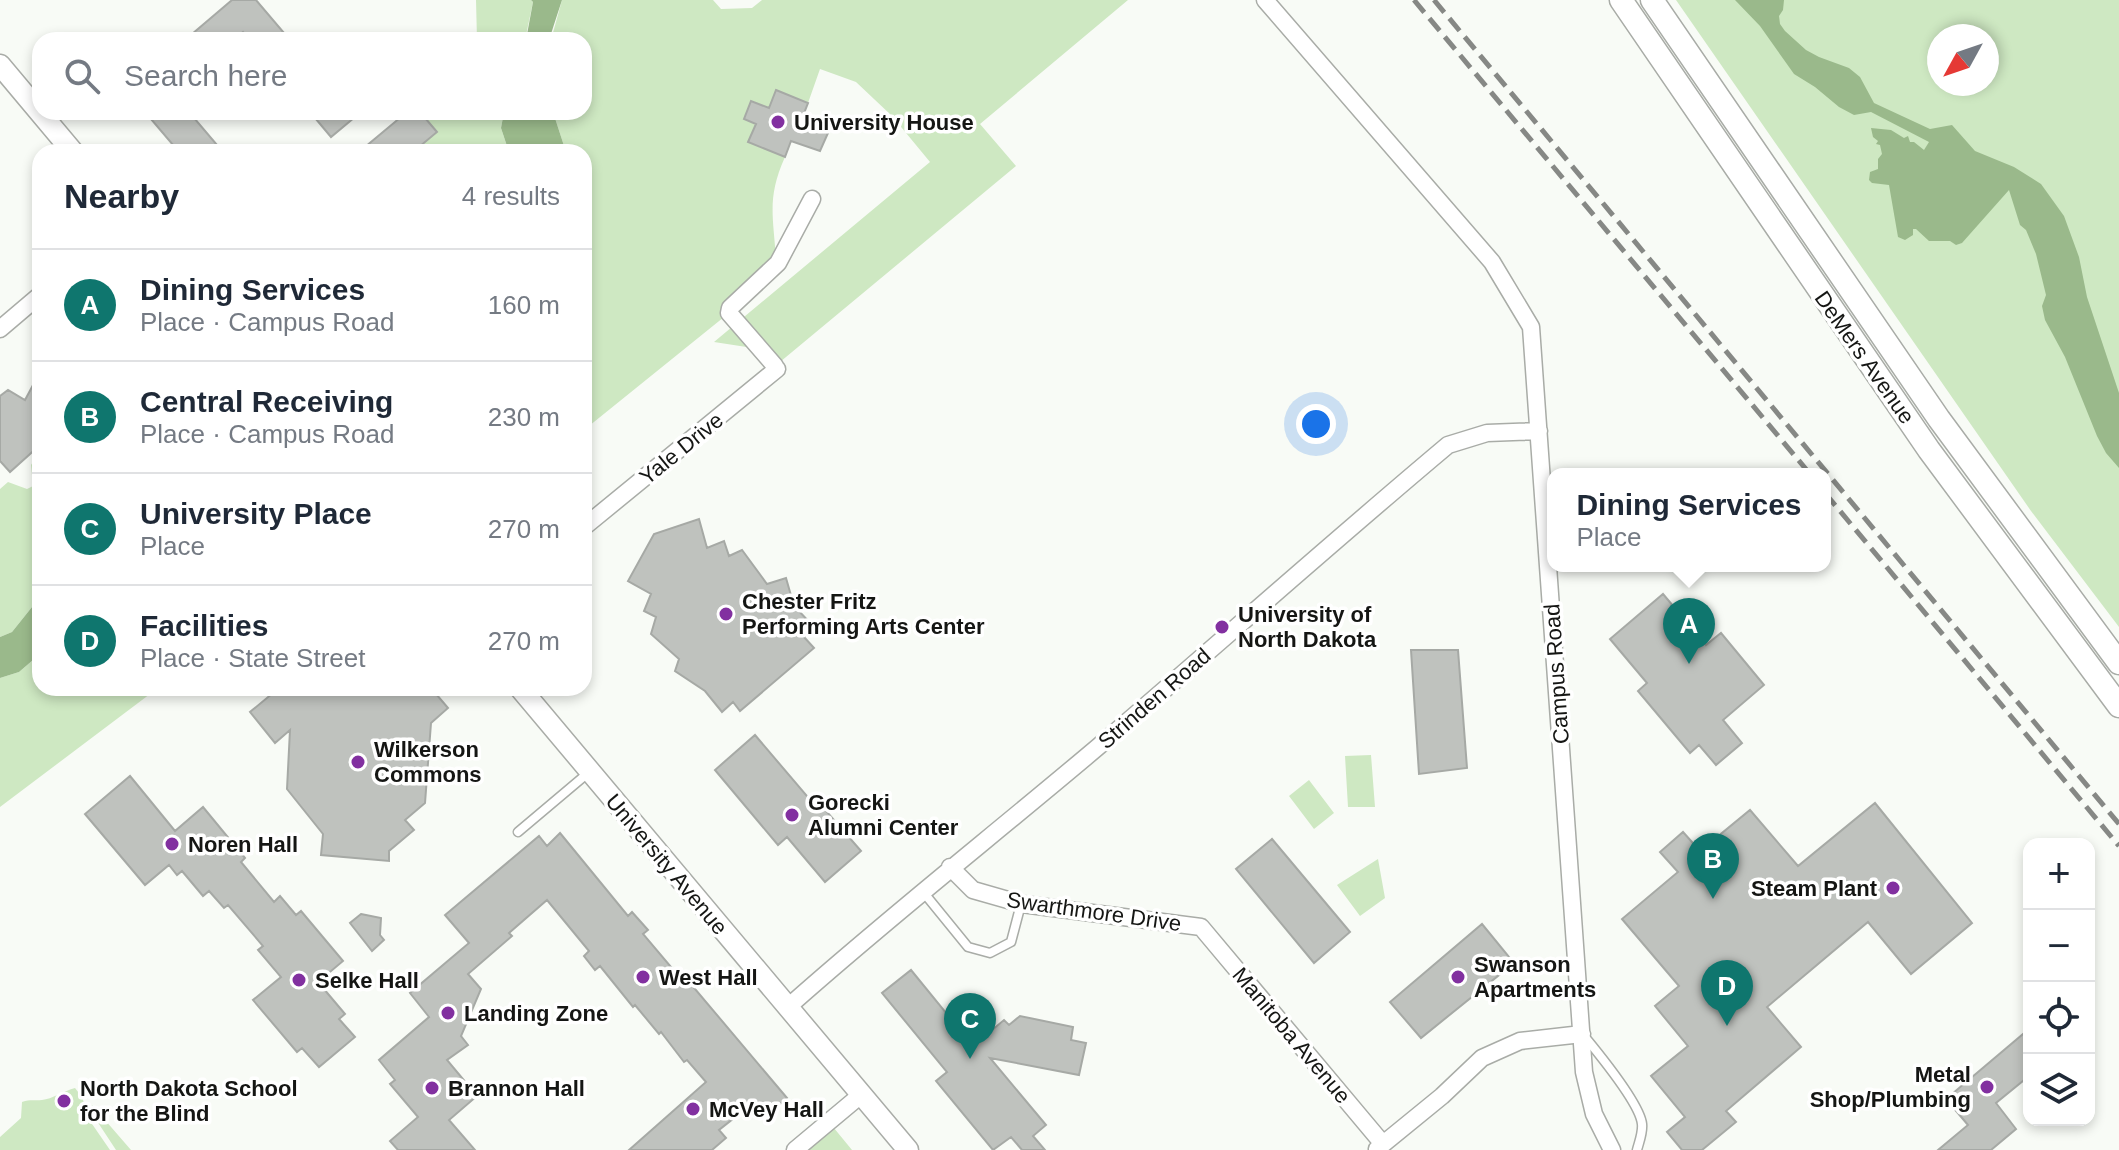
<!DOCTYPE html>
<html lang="en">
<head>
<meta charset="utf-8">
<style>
  :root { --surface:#fff; --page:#f2f2f3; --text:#1f2937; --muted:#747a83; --line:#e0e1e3; --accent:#0f766e }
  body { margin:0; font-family:Arial,sans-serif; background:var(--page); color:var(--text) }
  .controls { position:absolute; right:24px; bottom:24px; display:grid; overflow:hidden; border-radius:16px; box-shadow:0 4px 12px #0003 }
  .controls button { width:72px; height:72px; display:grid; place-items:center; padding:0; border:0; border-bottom:2px solid var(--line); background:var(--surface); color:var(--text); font:40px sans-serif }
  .compass { position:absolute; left:1927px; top:24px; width:72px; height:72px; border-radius:50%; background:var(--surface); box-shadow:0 4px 12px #0003; rotate:230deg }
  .you { position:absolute; left:1316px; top:424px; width:28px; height:28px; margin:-20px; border:6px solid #fff; border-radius:50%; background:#1a73e8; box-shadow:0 0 0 12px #1a73e833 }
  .badge { display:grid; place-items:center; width:52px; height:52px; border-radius:50%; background:var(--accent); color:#fff; font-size:26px; font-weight:700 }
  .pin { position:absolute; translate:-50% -66px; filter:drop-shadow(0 2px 4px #0008) }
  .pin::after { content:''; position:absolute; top:42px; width:28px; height:24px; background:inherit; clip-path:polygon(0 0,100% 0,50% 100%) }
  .popup { position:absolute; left:1547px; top:468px; width:284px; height:104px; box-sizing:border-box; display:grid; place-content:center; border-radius:16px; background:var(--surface); filter:drop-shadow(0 2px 6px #0005); font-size:26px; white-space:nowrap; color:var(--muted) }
  .popup b { font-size:30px; color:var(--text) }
  .popup::after { content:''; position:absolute; left:50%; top:100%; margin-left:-16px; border:16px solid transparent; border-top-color:var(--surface) }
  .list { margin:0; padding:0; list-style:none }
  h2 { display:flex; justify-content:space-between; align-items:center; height:104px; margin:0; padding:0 32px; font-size:34px }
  h2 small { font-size:26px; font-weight:400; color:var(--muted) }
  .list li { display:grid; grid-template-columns:52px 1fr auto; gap:24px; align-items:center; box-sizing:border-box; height:112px; padding:0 32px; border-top:2px solid var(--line) }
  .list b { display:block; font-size:30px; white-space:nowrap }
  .list p { margin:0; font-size:26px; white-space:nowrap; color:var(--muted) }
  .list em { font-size:26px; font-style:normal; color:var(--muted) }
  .icon { flex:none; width:44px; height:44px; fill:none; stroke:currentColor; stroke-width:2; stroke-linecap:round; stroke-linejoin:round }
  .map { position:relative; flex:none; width:2119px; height:1150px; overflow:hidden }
  .search { position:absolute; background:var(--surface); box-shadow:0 4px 12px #0003; left:32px; top:32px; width:560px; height:88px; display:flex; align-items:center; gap:20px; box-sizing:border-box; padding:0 28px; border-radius:24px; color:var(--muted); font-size:30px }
  .panel { position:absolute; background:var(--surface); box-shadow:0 4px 12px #0003; left:32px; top:144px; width:560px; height:552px; border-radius:24px }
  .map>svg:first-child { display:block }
  .green { fill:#cee8c2; fill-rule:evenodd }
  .water { fill:#9ab98b }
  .building { fill:#bfc2be; stroke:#a6a9a5; stroke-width:2 }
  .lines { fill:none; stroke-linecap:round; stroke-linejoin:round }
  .service-casing { stroke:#a9aca7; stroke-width:11 }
  .minor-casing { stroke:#a9aca7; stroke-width:19 }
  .tertiary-casing { stroke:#a9aca7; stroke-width:23 }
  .secondary-casing { stroke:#a9aca7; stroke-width:25 }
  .service { stroke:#fff; stroke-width:8 }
  .minor { stroke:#fff; stroke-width:16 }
  .tertiary { stroke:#fff; stroke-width:20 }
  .secondary { stroke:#fff; stroke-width:22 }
  .rail { stroke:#868885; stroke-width:5; stroke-dasharray:16 8; stroke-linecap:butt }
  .poi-dot { fill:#8230a0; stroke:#fff; stroke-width:3 }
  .labels { text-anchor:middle; stroke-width:7; stroke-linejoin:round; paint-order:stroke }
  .poi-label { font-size:22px; font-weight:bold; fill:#151614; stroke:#fff; text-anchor:start }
  .street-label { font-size:22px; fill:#151614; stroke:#fff }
</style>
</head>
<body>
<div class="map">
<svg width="2119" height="1150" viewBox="0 0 2119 1150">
  <rect width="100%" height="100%" fill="#f8fbf6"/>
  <path class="green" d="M476,0H531L533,2L525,40H477Z
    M562,0H713L721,9L752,8L762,0H1128L980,124L1016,166L780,362L753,348L714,342L930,162L892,116L856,82L820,69L808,103L776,90L769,108L751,101L744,119L756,124L749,142L785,157C767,197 773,215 776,258L729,313L584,430V152H566L553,112H584V40H551Z
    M1676,0H2119V627L2031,511ZM1939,36H1987V84H1939Z
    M420,112H504L501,128L509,152H413L437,132Z
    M40,450V597L12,632L0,637V489L8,482L27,489L33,486L31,465Z
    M40,654V688H163L150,694L0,807V678L19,672Z
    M1371,755L1375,807H1348L1345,756Z
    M1309,780L1334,813L1314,829L1289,796Z
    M1378,859L1385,898L1360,916L1337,885Z
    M75,1088L82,1097L90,1121L110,1150H0V1137L21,1118L22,1102C31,1099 34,1101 42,1100C52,1099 64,1091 75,1088Z
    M92,1105L131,1150H116L93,1115Z
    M829,1122L852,1150H795Z"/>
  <path class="water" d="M531,0H562L549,40H526L533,2Z
    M1735,0H1784L1783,10L1779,16L1780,24L1785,31L1806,50L1819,57L1849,68L1860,77L1874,103L1930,129L1952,125L1975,151L2014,167L2041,184L2064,216L2079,257L2087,297L2119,393V468L2106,453L2097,436L2065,357L2045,320L2042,306L2046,295L2036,254L2026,230L2020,225L2009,190L1962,243L1956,245L1950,241H1929L1916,229H1913V235L1905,240L1898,237L1889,185L1872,183L1869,180L1870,172L1878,169V159L1882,154L1880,145L1876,144L1878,141L1873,137L1871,128L1891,130L1904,138L1908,136L1910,142H1914L1924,150L1929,142L1871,112L1854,115L1839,107L1815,87L1794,74L1760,26Z
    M504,112H553L566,152H509L501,128Z
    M40,597V654L19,672L0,678V637L12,632Z"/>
  <path class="building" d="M232,0H256L290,40H250L243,32L234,40H185Z
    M776,90L808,103L801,121L828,133L820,151L791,141L785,157L748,142L756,124L744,119L751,101L769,108Z
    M145,112H189L223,152H179Z
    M310,112H361L331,137Z
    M407,112H420L437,132L413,152H359Z
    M40,372V445L10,472L0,461V396L8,390L25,400Z
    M699,519L707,548L724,541L729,556L742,550L767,584L786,578L794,606L815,628L804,637L814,648L740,711L733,702L722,712L705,691L675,671L679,659L651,634L656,617L644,611L651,594L628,581L654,534Z
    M1663,594L1706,645L1721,633L1764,685L1723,720L1742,743L1716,765L1699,745L1690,753L1638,691L1647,683L1610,639Z
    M1411,650H1458L1467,768L1419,774Z
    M279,688H431L448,708L431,723L425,803L405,820L414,830L389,851V861L321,855L323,834L287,789L290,730L275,743L250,712Z
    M755,735L817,808L821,805L861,851L825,882L787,837L778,845L715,770Z
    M130,776L175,831L203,807L245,858L241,862L274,902L280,896L296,915L301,911L343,961L318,982L345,1014L339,1019L355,1037L319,1067L302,1048L297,1052L253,1000L281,977L258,950L263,946L228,905L224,908L209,891L203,896L182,871L177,875L169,865L145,885L85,814Z
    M1875,803L1972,923L1911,974L1868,922L1767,1007L1801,1047L1726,1111L1736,1122L1702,1150H1682L1667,1132L1685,1117L1651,1076L1688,1046L1655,1006L1679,986L1622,919L1678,872L1660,852L1683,832L1700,851L1750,810L1798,866Z
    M560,833L628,916L632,912L648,930L643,934L687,986L690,983L787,1098L764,1118L752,1104L719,1130L726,1138L712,1150H629L706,1082L687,1060L684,1062L661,1032L659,1034L635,1005L633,1007L600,966L595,970L584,956L589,951L547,900L509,933L512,936L468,974L481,989L461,1036L468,1045L447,1060L477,1096L449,1120L475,1150H398L390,1141L418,1117L390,1084L395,1080L379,1060L429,1017L410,993L469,943L445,915L539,836L547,846Z
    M1272,839L1350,932L1314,963L1236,869Z
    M361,914L381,918L380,935L384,940L372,951L350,923Z
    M1482,924L1514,963L1421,1038L1390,1002Z
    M911,970L973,1046L1004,1020L1009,1025L1020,1016L1073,1027L1071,1040L1086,1043L1079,1075L990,1058L1046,1125L1033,1136L1045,1150H1022L1011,1137L993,1150L936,1081L947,1072L882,993Z
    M2029,1029V1076L1996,1103L2016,1129L1991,1150H1938L1968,1125L1946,1099Z"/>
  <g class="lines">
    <g class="service-casing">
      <path id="service" d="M518,832L588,773
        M924,893L968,947L990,953L1011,942L1021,904
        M1585,1037C1599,1054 1640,1104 1642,1124C1643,1133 1639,1142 1637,1150"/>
    </g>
    <g class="minor-casing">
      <path id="minor" d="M1265,0L1492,262L1531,327L1584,1072L1594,1114L1612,1150
        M0,329L40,295
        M775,366L729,313L730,308L778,263L812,199
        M584,527L777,369
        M950,867L973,890L1022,904L1201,927L1383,1144
        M788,1007C889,917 995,834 1099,746C1216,646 1330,544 1448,445L1487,433L1539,431
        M1377,1149L1442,1096L1482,1058L1520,1041L1582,1034
        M795,1150L862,1094"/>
    </g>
    <g class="tertiary-casing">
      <path id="tertiary" d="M0,65L73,152
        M520,688L908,1150"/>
    </g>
    <g class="secondary-casing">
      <path id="secondary" d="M1621,0L1929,450L2119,706
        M1652,0L1939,419L2119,663"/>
    </g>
    <use href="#service" class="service"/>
    <use href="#minor" class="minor"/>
    <use href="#tertiary" class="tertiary"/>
    <use href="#secondary" class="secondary"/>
    <path class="rail" d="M1414,0L1810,474
      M1434,0L2119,824
      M1825,493L2119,846"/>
  </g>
  <g class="poi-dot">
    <circle cx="778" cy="122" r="8"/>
    <circle cx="726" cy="614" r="8"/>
    <circle cx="1222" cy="627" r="8"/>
    <circle cx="358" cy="762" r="8"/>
    <circle cx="792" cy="815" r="8"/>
    <circle cx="172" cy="844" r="8"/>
    <circle cx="1893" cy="888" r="8"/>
    <circle cx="643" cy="977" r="8"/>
    <circle cx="1458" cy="977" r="8"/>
    <circle cx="299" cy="980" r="8"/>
    <circle cx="448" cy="1013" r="8"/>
    <circle cx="1987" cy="1087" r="8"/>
    <circle cx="432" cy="1088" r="8"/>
    <circle cx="64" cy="1101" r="8"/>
    <circle cx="693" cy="1109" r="8"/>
  </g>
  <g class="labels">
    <g class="poi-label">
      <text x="794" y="130">University House</text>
      <text x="742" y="609">Chester Fritz<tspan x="742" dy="25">Performing Arts Center</tspan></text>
      <text x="1238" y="622">University of<tspan x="1238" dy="25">North Dakota</tspan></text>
      <text x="374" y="757">Wilkerson<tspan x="374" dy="25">Commons</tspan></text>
      <text x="808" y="810">Gorecki<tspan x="808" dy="25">Alumni Center</tspan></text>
      <text x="188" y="852">Noren Hall</text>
      <text x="1877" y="896" text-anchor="end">Steam Plant</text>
      <text x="1474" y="972">Swanson<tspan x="1474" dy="25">Apartments</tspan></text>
      <text x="659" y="985">West Hall</text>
      <text x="315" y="988">Selke Hall</text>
      <text x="464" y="1021">Landing Zone</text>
      <text x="1971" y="1082" text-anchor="end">Metal<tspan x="1971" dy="25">Shop/Plumbing</tspan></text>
      <text x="80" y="1096">North Dakota School<tspan x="80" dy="25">for the Blind</tspan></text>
      <text x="448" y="1096">Brannon Hall</text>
      <text x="709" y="1117">McVey Hall</text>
    </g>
    <g class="street-label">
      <text transform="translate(1865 357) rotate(55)" y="8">DeMers Avenue</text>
      <text transform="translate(681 448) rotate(-39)" y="8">Yale Drive</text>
      <text transform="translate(1556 674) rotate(-94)" y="8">Campus Road</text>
      <text transform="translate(1154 698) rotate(-41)" y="8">Strinden Road</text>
      <text transform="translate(667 864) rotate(50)" y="8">University Avenue</text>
      <text transform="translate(1094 911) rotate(8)" y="8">Swarthmore Drive</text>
      <text transform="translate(1292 1035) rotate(50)" y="8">Manitoba Avenue</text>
    </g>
  </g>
</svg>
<div class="controls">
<button>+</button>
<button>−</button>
<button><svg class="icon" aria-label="locate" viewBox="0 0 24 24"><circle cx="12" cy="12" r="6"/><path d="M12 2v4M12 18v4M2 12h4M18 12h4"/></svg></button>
<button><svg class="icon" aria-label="layers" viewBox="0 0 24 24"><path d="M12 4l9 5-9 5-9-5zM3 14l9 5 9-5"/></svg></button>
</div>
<svg class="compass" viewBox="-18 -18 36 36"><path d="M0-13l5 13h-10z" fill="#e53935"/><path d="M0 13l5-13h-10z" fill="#747a83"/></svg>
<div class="you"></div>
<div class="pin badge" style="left:1689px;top:664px">A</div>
<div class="popup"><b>Dining Services</b>Place</div>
<div class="pin badge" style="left:1713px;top:899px">B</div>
<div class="pin badge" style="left:970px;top:1059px">C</div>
<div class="pin badge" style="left:1727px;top:1026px">D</div>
<div class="search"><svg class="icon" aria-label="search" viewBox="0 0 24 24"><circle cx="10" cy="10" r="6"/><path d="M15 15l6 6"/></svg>Search here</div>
<section class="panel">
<h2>Nearby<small>4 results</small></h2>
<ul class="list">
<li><span class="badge">A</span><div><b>Dining Services</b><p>Place · Campus Road</p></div><em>160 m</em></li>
<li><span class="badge">B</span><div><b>Central Receiving</b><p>Place · Campus Road</p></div><em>230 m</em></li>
<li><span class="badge">C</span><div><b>University Place</b><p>Place</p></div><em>270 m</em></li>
<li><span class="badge">D</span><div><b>Facilities</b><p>Place · State Street</p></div><em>270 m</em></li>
</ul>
</section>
</div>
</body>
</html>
